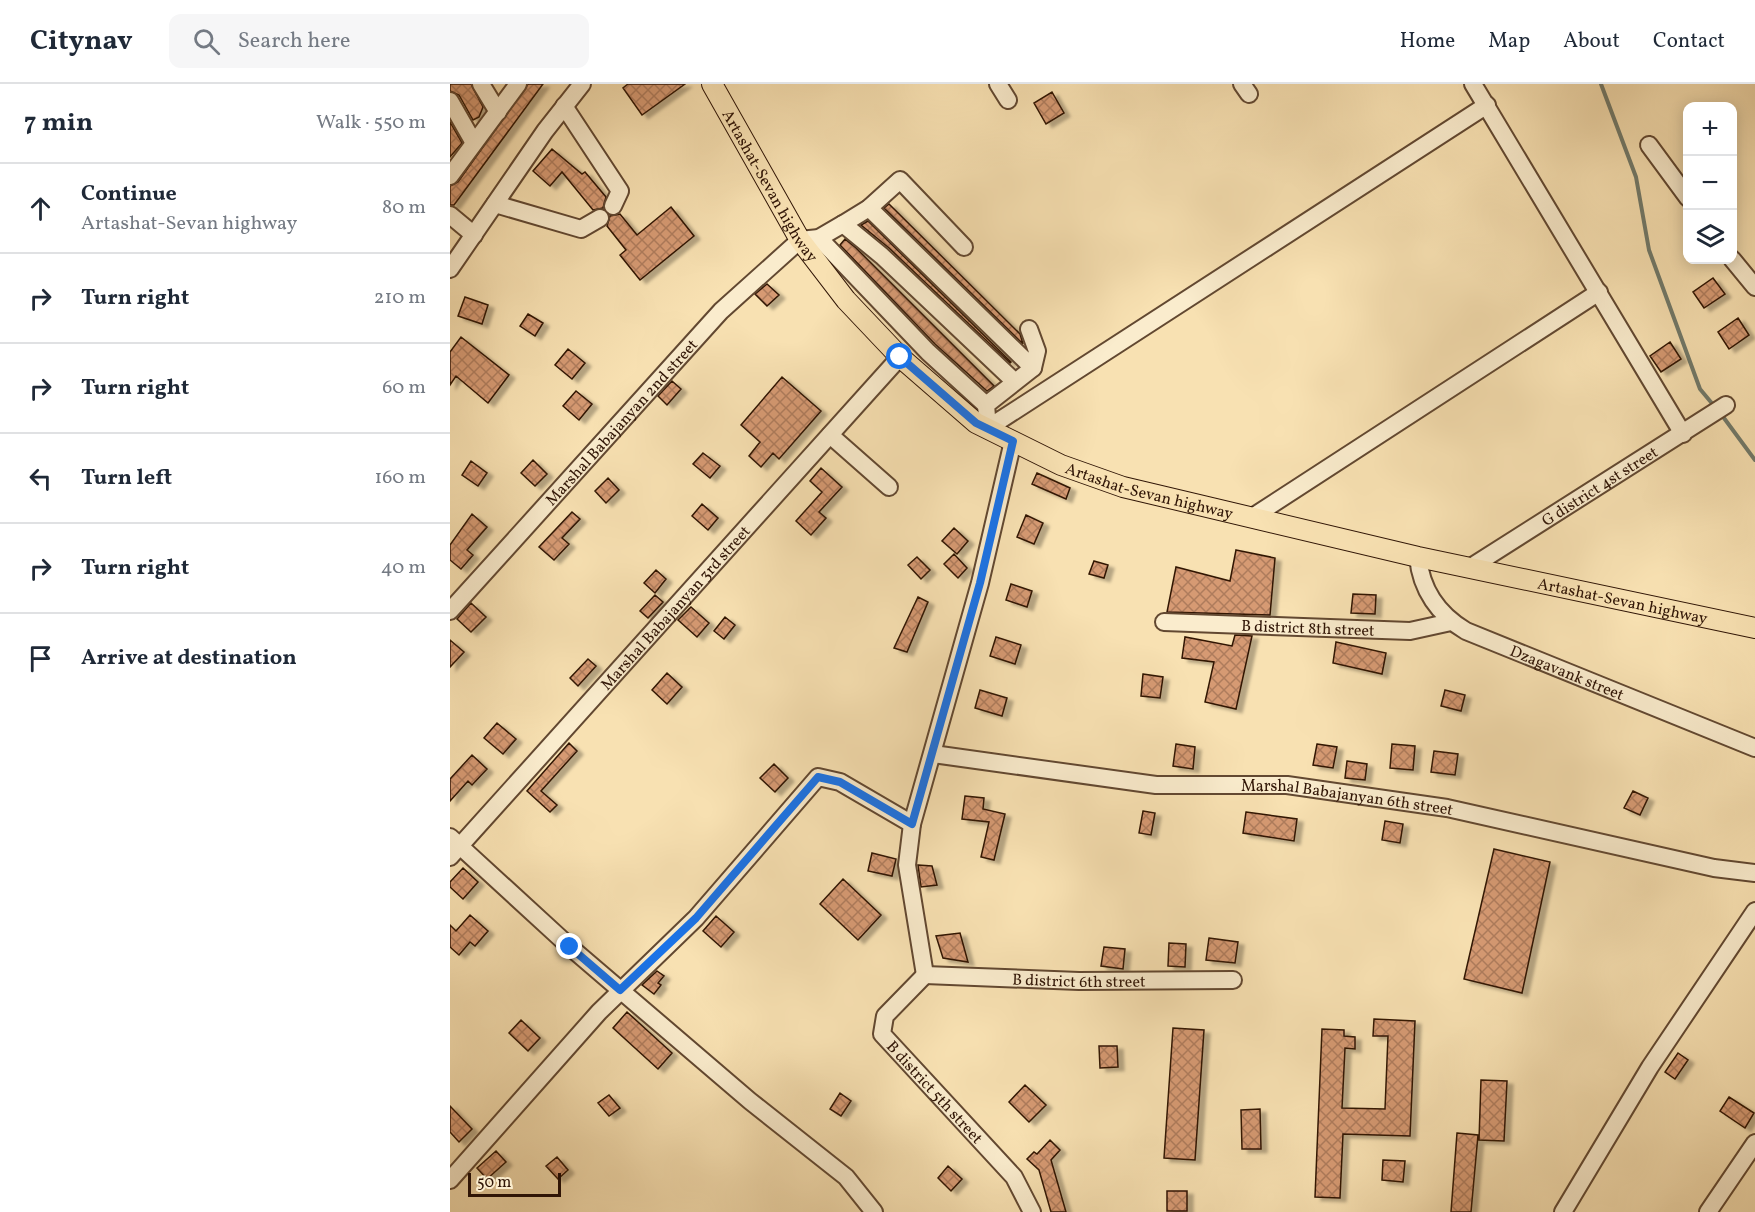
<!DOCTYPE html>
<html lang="en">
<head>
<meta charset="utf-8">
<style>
  :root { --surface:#fff; --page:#f6f6f7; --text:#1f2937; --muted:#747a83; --line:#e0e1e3 }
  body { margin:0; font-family:Vollkorn,serif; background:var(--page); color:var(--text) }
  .controls { position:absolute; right:18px; top:18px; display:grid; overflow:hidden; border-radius:12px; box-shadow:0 3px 15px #0003 }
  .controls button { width:54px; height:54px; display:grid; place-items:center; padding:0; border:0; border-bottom:2px solid var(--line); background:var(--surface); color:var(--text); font:30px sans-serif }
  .scale { position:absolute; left:18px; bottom:15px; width:93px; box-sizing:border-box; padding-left:6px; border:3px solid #301506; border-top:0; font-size:16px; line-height:21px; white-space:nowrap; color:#301506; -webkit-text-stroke:4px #faeccd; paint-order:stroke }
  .stop { position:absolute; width:18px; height:18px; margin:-14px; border:4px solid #1a73e8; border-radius:50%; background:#fff }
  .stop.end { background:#1a73e8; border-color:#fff; box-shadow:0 2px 6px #0008 }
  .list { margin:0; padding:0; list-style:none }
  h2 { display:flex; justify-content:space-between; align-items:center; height:78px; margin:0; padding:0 24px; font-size:26px }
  h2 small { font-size:20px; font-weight:400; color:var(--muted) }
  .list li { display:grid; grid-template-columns:39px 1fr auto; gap:18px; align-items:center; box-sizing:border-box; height:90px; padding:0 24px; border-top:2px solid var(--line) }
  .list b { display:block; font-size:22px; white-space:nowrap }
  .list p { margin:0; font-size:20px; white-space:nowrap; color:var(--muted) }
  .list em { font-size:20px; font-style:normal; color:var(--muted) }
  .icon { flex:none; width:33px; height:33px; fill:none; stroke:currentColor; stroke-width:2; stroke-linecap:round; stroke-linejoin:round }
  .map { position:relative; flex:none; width:1305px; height:1128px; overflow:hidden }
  header { display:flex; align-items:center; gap:36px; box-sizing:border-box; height:84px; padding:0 30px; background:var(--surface); border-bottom:2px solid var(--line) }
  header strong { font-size:28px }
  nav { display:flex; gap:33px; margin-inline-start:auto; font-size:21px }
  .search { width:420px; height:54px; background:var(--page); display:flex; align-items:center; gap:15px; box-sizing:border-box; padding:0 21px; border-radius:12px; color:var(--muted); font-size:22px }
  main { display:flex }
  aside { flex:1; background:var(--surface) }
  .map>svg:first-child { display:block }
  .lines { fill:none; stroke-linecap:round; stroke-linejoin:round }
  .stream { stroke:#717a6b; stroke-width:4 }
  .building { fill:url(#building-cross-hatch); stroke:#301506; stroke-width:1.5; filter:url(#shadow) }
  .minor-casing { stroke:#624831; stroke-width:20 }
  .major-casing { stroke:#301506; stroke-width:22 }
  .minor { stroke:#faeccd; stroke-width:16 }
  .major { stroke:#f8e1b2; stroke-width:20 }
  .route { stroke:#1a73e8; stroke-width:8 }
  .labels { text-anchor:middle; stroke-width:4.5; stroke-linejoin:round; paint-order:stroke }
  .street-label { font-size:16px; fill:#301506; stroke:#faeccd }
</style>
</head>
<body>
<header>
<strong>Citynav</strong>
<div class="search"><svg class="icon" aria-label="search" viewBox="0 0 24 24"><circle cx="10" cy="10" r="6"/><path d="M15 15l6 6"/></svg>Search here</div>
<nav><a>Home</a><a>Map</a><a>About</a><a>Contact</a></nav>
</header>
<main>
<aside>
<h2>7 min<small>Walk · 550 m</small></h2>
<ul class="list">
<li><svg class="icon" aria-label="ahead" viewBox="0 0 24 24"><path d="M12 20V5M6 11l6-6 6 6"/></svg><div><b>Continue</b><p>Artashat-Sevan highway</p></div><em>80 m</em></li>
<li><svg class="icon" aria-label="right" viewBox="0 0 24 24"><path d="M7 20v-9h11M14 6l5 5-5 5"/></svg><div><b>Turn right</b></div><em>210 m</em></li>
<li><svg class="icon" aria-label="right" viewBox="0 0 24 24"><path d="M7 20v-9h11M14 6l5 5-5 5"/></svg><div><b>Turn right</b></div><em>60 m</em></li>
<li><svg class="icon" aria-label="left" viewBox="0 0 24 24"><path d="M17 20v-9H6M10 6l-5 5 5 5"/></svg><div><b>Turn left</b></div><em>160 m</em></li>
<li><svg class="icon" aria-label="right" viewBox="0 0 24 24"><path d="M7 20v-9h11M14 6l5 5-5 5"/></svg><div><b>Turn right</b></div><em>40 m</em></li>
<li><svg class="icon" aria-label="arrive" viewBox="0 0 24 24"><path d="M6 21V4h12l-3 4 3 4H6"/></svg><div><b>Arrive at destination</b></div></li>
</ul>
</aside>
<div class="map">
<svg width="1305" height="1128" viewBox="0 0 1305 1128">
  <defs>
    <pattern id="building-cross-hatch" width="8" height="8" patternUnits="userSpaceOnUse" patternTransform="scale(1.5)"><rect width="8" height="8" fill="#d69a73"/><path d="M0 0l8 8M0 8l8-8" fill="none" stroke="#ae7c5c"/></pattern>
    <filter id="shadow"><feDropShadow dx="6" dy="3.5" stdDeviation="1.5" flood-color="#0004"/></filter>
  </defs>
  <rect width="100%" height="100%" fill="#f8e1b2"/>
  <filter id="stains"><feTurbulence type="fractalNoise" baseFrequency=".00333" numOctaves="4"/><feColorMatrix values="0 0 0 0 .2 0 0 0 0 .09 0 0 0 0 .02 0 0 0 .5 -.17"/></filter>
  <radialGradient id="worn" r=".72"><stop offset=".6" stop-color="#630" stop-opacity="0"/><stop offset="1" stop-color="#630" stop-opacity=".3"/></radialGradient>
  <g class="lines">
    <path class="stream" d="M1151,0L1186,93L1199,166L1250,305L1265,323
      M1271,330L1305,376"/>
  </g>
  <path class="building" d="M0,0H21L33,23L29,33L23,36L9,11L0,7Z
    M78,0H93L4,121H0V102L8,98Z
    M178,0H235L192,31L173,4Z
    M602,8L614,29L596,40L584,19Z
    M0,38L12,59L0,73Z
    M102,65L132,90L135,88L156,113L153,124L143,126L112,88L100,102L83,87Z
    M439,120L570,250L573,260L434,124Z
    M221,123L244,152L190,196L170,171L176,166L157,142L160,132L170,130L187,151Z
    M418,137L561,278L560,279L439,164L411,141Z
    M395,155L406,164L544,302L537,307L485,260L390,161Z
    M1263,194L1275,210L1254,224L1243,208Z
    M317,200L329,211L317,222L305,210Z
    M15,213L38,221L32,240L8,232Z
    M78,230L93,239L85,252L70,242Z
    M1288,234L1299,251L1279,265L1268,248Z
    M11,253L59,291L38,319L6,292L0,301V268Z
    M1220,258L1231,275L1211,288L1200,272Z
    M118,265L135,279L122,295L105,281Z
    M332,293L371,327L329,375L323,369L311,383L299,372L310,358L291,341Z
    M222,297L231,305L217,321L208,312Z
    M126,307L142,320L129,336L113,322Z
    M253,369L270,382L260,394L243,380Z
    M83,376L97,390L85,402L71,389Z
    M21,377L37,389L28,402L12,391Z
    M371,384L392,403L369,428L376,434L361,451L346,437L372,408L360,397Z
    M587,389L620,404L616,415L582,400Z
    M158,394L169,406L156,419L145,407Z
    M252,420L268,434L258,446L242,432Z
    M122,428L130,435L112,454L119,460L104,476L89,463Z
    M22,430L37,443L17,466L23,471L11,485L0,476V461Z
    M576,431L593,439L584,460L567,453Z
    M504,444L518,457L507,470L492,457Z
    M786,466L825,474L820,531L717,528L726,483L780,497Z
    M504,470L517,484L508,494L494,480Z
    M467,473L480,486L471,495L458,481Z
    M644,477L658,481L654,494L639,490Z
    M206,486L216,495L205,509L194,499Z
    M561,500L582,507L577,523L556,516Z
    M903,510L926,511L925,530L901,529Z
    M205,511L213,518L198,534L190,527Z
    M468,513L478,518L457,568L444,564Z
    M21,519L36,533L21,548L7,535Z
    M241,523L259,539L247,553L228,536Z
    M275,533L285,541L274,555L264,547Z
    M785,551L802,552L786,625L755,618L764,578L732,574L735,553L782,562Z
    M546,553L571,561L565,580L540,572Z
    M0,556L14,568L0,583Z
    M886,558L936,569L932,590L883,579Z
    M138,575L146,582L128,602L120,594Z
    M217,589L232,603L217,620L202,606Z
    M693,590L713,593L710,614L691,612Z
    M530,606L557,614L552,632L525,624Z
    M995,606L1015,611L1011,627L991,622Z
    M47,639L66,655L53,670L34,654Z
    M119,659L127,667L91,707L107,721L100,728L77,707Z
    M726,660L745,663L743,685L723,682Z
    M867,660L887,663L883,684L863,681Z
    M942,660L965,662L963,686L940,684Z
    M984,667L1008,670L1005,691L981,688Z
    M22,671L37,685L22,701L18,697L0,717V695Z
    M897,677L917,680L915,696L895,694Z
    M324,680L338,694L325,708L310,694Z
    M1183,707L1198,714L1190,731L1174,724Z
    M515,712L534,714L533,725L555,730L544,776L531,773L539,738L512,735Z
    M693,727L705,729L701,751L689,749Z
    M796,728L847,735L844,757L793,749Z
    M935,737L953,740L950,759L932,756Z
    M1044,765L1100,778L1072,909L1014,895Z
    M422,769L446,775L442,792L418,787Z
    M468,781L482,782L487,801L471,803Z
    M13,784L28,798L13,815L0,803V798Z
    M393,795L431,831L408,856L370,820Z
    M20,831L38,847L25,862L20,858L9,871L0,863V841L6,847Z
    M266,832L284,848L271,863L253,847Z
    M510,849L518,878L493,874L486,852Z
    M759,854L788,858L785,879L756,876Z
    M719,859L736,860L735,883L718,882Z
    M654,863L675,865L673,885L651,882Z
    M207,887L214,892L208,899L211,901L204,910L192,901Z
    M177,928L222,969L208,985L163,944Z
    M924,935L965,937L960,1052L893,1050L890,1114L865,1113L872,945L894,946V952L905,953V965L895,964L892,1024L935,1025L938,952H923Z
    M71,936L90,954L78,967L59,949Z
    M723,944L754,946L745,1076L714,1074Z
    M649,962H667L668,983L650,984Z
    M1228,969L1238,976L1225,995L1215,988Z
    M1031,996L1057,997L1054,1057L1029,1056Z
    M575,1001L596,1021L579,1038L559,1018Z
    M390,1009L401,1017L391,1032L380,1025Z
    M159,1011L170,1024L159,1032L148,1019Z
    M1279,1013L1304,1029L1295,1044L1270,1027Z
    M0,1022L22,1045L9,1058L0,1048Z
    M810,1025L811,1065H792L791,1026Z
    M1007,1049L1028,1051L1021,1128H1001Z
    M600,1056L610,1066L601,1076L616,1128H601L589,1086L577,1075L584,1068L587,1070Z
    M46,1067L56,1078L37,1095L27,1084Z
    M107,1073L118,1086L108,1095L96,1082Z
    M933,1076L955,1077L953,1098L932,1096Z
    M498,1082L512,1095L501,1107L488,1094Z
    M717,1107H737V1127H717Z"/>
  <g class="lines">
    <g class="minor-casing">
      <g id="minor">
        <path d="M31,0L48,28"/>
        <path d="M548,0L558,16"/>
        <path d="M792,0L799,10"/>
        <path d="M1023,0L1233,350"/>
        <path d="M0,17L24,59"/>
        <path d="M114,22L170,107L163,122"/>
        <path d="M1199,61L1238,114"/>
        <path d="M0,92L68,0"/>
        <path d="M45,120L131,145L150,134"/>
        <path d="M419,124L583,284"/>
        <path d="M0,131L24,151"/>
        <path d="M393,140L432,172L564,297"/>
        <path d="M369,154L478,268L536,321"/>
        <path d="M1282,175L1305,203"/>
        <path d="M0,185L95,47L132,0"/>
        <path d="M579,245L587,267L583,284L536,321L538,344L1037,21"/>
        <path d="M380,351L439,403"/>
        <path d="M801,434L1149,208"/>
        <path id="s1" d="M968,473C971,506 989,531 1016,547L1305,664"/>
        <path id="s2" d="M1021,483L1276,321"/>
        <path id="s3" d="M0,527L271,227L350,156L369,154L393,140L419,124L450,96L514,163"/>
        <path id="s4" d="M714,538L960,547L1001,538"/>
        <path id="s5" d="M483,670L706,701H837L997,724L1264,784L1305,789"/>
        <path d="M0,753L120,863L300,1017L396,1093L424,1128"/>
        <path id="s6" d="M0,773L450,273"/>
        <path d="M475,891L457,781L462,740L530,499L563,357"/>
        <path id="s7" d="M475,891L435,932L432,950L564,1093L582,1128"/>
        <path id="s8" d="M475,891L629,897L783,896"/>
        <path d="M0,1096L149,928L246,834L368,693L390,698L462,740"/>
        <path d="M1113,1128L1200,983L1305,827"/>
        <path d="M1258,1128L1305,1059"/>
      </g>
    </g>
    <g class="major-casing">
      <g id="major">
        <path id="s9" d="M262,0L350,156L396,216L450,273L526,339L611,381L673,403L968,473L1305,544"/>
      </g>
    </g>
    <use href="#minor" class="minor"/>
    <use href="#major" class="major"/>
  </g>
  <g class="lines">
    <path class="route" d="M120,863L170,906L246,834L368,693L390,698L462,740L530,499L563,357L526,339L450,273"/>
  </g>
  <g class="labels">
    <g class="street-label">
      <text dy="6" stroke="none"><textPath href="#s9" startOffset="117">Artashat-Sevan highway</textPath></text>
      <text dy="6" stroke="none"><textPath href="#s3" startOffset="255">Marshal Babajanyan 2nd street</textPath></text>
      <text dy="6" stroke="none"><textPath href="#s2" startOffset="152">G district 4st street</textPath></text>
      <text dy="6" stroke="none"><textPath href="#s9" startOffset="621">Artashat-Sevan highway</textPath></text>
      <text dy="6" stroke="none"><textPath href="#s9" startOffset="1107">Artashat-Sevan highway</textPath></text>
      <text dy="6" stroke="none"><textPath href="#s6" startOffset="336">Marshal Babajanyan 3rd street</textPath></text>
      <text dy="6" stroke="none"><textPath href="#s4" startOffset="144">B district 8th street</textPath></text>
      <text dy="6" stroke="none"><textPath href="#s1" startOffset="201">Dzagavank street</textPath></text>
      <text dy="6" stroke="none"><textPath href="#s5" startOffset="417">Marshal Babajanyan 6th street</textPath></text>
      <text dy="6" stroke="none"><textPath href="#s8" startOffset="154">B district 6th street</textPath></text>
      <text dy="6" stroke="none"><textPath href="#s7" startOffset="154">B district 5th street</textPath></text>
    </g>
  </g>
  <rect width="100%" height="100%" filter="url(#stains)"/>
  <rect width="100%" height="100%" fill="url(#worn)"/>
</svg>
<div class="controls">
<button>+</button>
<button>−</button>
<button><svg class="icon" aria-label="layers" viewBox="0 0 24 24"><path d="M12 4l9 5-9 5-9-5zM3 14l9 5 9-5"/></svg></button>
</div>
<div class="scale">50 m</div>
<div class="stop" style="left:450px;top:273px"></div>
<div class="stop end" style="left:120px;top:863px"></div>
</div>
</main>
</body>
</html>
